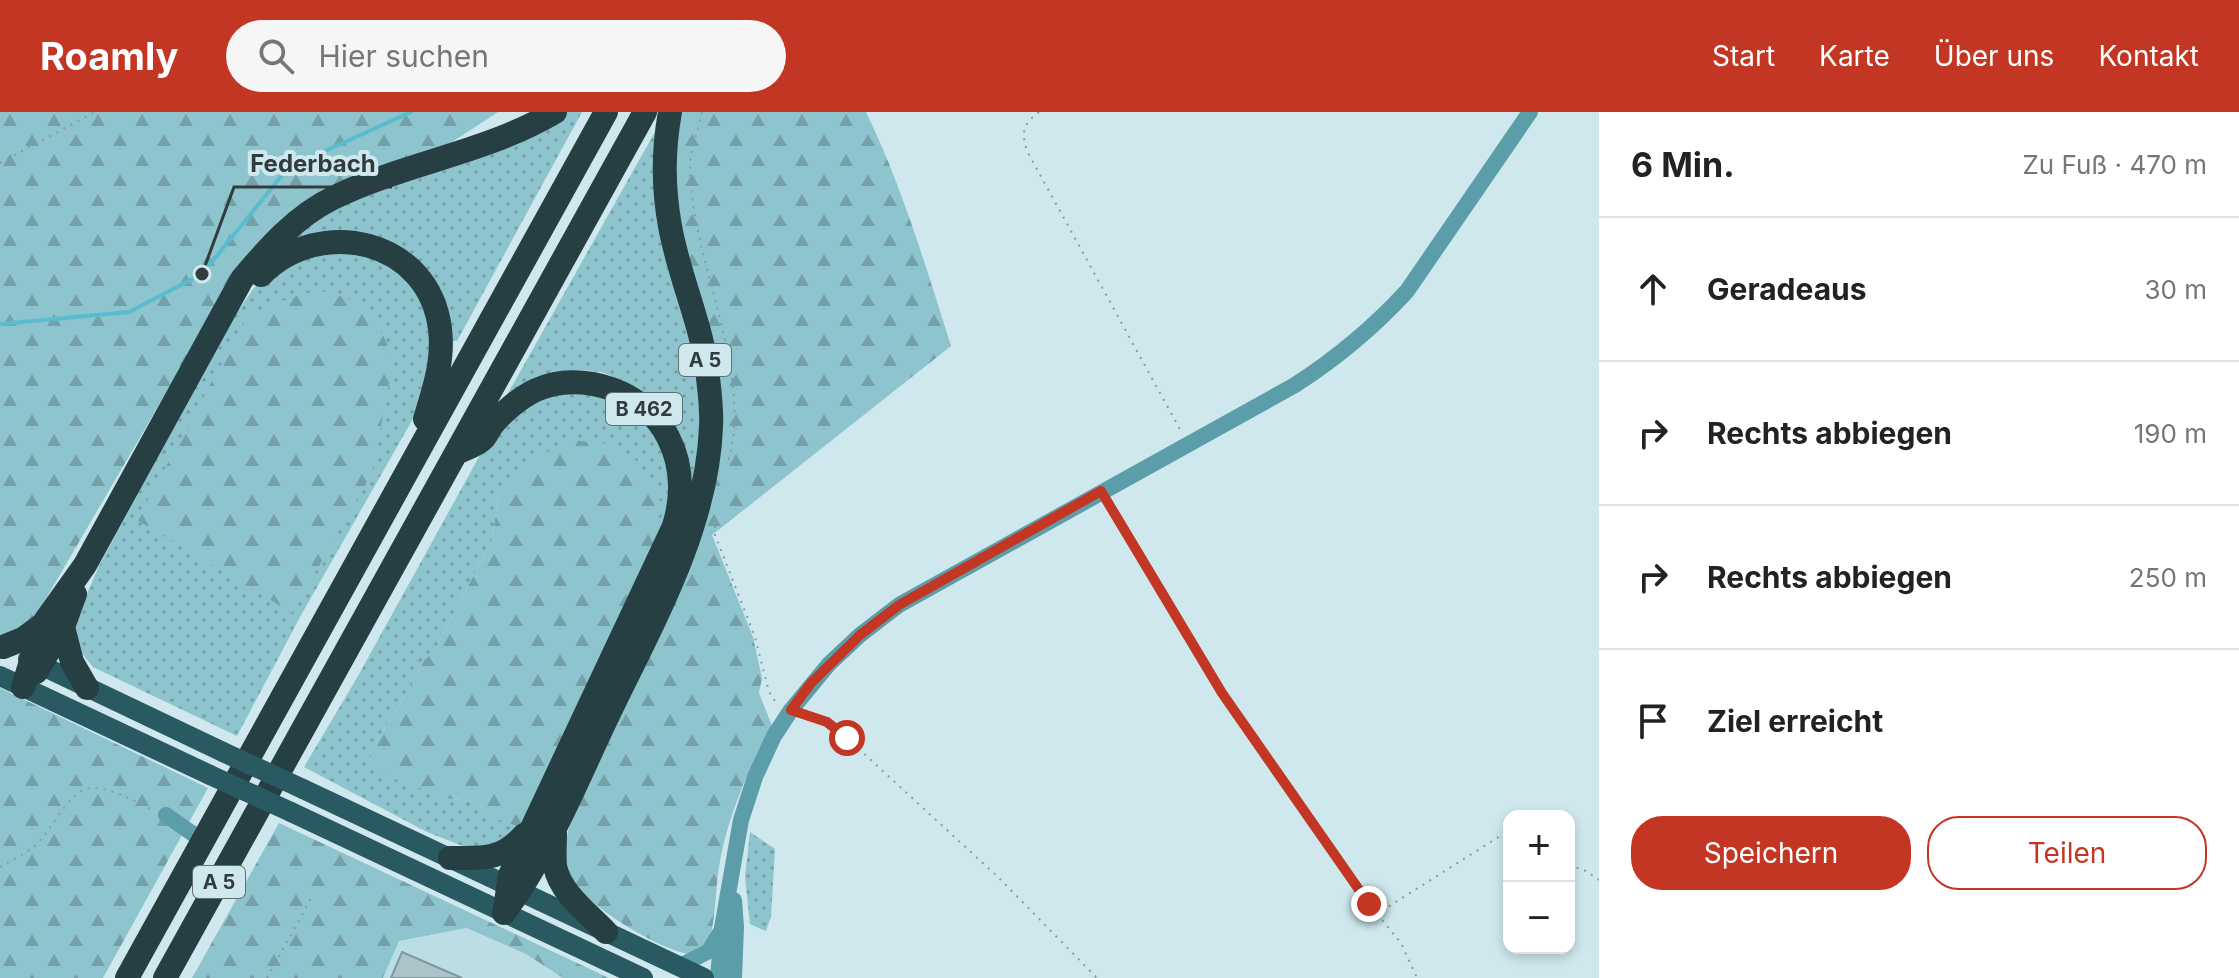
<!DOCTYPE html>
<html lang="de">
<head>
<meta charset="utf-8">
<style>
  :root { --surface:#fff; --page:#f6f6f6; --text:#222; --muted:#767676; --line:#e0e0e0; --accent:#c23623 }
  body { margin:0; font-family:Inter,sans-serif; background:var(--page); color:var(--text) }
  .controls { position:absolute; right:24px; bottom:24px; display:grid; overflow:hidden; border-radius:16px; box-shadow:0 4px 12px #0003 }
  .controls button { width:72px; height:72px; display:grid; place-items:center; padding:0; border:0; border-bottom:2px solid var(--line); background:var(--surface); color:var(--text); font:40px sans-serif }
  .stop { position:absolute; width:24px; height:24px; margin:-18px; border:6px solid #c23623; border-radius:50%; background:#fff }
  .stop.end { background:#c23623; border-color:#fff; box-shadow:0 2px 8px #0008 }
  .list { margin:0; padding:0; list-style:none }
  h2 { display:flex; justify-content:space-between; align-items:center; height:104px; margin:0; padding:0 32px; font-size:34px }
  h2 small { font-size:26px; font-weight:400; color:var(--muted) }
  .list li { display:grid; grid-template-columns:52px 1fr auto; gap:24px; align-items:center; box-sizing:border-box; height:144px; padding:0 32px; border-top:2px solid var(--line) }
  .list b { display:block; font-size:30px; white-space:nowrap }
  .list em { font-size:26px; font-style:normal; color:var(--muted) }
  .actions { display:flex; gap:16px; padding:24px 32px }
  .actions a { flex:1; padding:18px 0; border:2px solid var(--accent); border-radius:32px; text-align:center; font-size:28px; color:var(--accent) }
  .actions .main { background:var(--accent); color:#fff }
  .icon { flex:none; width:44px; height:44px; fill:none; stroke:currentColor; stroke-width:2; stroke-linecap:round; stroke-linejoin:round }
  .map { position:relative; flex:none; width:1599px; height:866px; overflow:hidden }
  header { display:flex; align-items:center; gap:48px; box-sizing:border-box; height:112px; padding:0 40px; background:var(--accent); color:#fff }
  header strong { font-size:38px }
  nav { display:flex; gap:44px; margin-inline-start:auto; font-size:28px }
  .search { width:560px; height:72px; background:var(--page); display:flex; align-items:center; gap:20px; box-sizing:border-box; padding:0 28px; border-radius:44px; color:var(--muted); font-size:30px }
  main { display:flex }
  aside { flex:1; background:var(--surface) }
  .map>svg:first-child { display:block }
  .built { fill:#bbdee5 }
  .grass { fill:url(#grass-dots); fill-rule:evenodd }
  .forest { fill:url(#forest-firs) }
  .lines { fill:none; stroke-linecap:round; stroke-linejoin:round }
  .stream { stroke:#59bdcf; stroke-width:4 }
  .building { fill:#abc4c9; stroke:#81999e; stroke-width:2 }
  .path { stroke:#899ca0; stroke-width:2; stroke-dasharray:2 6; stroke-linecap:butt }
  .minor { stroke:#5b9eaa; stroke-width:16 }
  .major { stroke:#295961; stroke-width:20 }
  .highway { stroke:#263f43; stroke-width:24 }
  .major-bridge { stroke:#295961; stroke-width:20 }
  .route { stroke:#c23623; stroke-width:10 }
  .labels { text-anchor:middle; stroke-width:8; stroke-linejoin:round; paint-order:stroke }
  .shield { fill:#cee8ed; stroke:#617072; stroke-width:2 }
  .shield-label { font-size:20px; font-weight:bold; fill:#323c3e }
  .leader { fill:none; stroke:#323c3e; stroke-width:3 }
  .callout-dot { fill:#323c3e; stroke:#cee8ed; stroke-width:3 }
  .callout-label { font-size:24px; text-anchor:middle; font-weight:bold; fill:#323c3e; stroke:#cee8ed; stroke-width:8; stroke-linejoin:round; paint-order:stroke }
</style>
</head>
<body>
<header>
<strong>Roamly</strong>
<div class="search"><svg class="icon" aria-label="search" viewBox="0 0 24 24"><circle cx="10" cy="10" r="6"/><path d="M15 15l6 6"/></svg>Hier suchen</div>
<nav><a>Start</a><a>Karte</a><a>Über uns</a><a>Kontakt</a></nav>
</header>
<main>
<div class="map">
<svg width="1599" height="866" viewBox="0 0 1599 866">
  <defs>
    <pattern id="grass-dots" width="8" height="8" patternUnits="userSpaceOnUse" patternTransform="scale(2)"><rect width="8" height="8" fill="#8ec4ce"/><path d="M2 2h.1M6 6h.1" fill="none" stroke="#75a0a9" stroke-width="1.8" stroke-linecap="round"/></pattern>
    <pattern id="forest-firs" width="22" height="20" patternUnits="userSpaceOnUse" patternTransform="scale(2)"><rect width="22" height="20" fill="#8ec4ce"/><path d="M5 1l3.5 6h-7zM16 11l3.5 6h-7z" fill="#75a0a9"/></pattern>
  </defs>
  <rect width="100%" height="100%" fill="#cee8ed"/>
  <path class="built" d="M465,816L526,842L563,866H383L399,829Z"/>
  <path class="grass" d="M568,0H582L457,229H449L387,132L278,139L323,99L560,6Z
    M660,11L704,308L693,372L690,354L649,286L624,269L601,260L582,258L558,261L507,283Z
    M359,137L397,156L422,185L434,217L426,284L300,505L237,624L93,555L80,539L73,521L75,509L99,454L227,216L253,177L283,150Z
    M570,276L634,296L671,344L673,390L538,686L508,730L479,738L460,733L427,720L304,655L358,564L490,325L518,296ZM498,387L497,707L476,690L445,686L370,641C383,618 397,597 410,575C420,559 417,552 434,540L492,428Z
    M750,720L775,737L771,805L766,819L750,812L745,765Z"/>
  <path class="forest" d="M0,0H498L440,38L359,67L236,161L34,507L9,525L0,523Z
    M678,0H866C902,74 926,155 951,234L712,423L753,525L762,566L759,581L772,614C748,658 727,705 719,755C715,780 716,806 709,830L688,842C657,836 588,795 572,767C562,750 565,730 570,712L712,366L675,106Z
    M318,178L347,186L375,207L388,234L392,256L372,361L292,501L137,408L248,203L281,189Z
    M569,328L611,332L638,350L661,390L655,438L520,715L497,707L476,690L445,686L376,660L370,641C383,618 397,597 410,575C420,559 417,552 434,540L492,428L498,387L532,349Z
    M0,576L208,676L103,866H0Z
    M279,711L609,866H563L526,842L466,816L399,829L383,866H192Z"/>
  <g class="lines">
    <path class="stream" d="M0,212L129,200L202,162L288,56L411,0"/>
  </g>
  <path class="building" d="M402,840L439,856L462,866H391Z"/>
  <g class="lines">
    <path class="path" d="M702,0C698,19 689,41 690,60C693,153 754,260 728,350
      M1039,0C1023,12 1021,20 1027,39L1181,319
      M0,51L95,0
      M1110,394L1222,581L1369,792L1401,831L1417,866
      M715,406V423L755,525L769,580L777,592
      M806,601L827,610L847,626L998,765L1097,866
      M1569,753L1586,759L1599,768
      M0,755C10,749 23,743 32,736C50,723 67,682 86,677C106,672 133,689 151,697
      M1373,796L1388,795L1500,724H1509
      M267,866L313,783"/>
    <path class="minor" d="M166,703L203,729
      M734,788L736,815L734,866
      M680,854L709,839L720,821
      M718,866L722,816L741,708L755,665L774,624L791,598L829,552L860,523L899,493L1295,273C1337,246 1373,216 1407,179L1530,0"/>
    <path class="major" d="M28,547L223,640
      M0,564L210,663
      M303,677L704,866
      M291,700L643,866"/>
    <path class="highway" d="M261,163C320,103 429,127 440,217C444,248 434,278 425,307
      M456,341C464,337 476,334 483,327C487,323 489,317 493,312C504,299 521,285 536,278C582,257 646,280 668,325C683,354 683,384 674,414L510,763L505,797
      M63,515L72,550L87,576
      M3,535L23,527L43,512
      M36,560L63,515L75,482
      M23,575L43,512L85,453L242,167C268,136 296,104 333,86C404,51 486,41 555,0
      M555,721C555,732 554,743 555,754C560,781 588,801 606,820
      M450,746C482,746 501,749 524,723
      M504,801C546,744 573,678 603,614C647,520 707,421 711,315C712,299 710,282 708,266C703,214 679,166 670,114C663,76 663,38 670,0
      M127,866L606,0
      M165,866L645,0"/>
    <path class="major-bridge" d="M223,640L303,677
      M210,663L291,700"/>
  </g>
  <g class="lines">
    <path class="route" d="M847,626L827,610L791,598L811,571L860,523L899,493L1101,379L1222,581L1369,792"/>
  </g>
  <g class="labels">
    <g class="shield">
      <rect x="679" y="232" width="52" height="32" rx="6"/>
      <rect x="606" y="281" width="76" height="32" rx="6"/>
      <rect x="193" y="754" width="52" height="32" rx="6"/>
    </g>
    <g class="shield-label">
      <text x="705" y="255">A 5</text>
      <text x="644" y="304">B 462</text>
      <text x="219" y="777">A 5</text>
    </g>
  </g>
  <path class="leader" d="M202 162L234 75H392"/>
  <circle class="callout-dot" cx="202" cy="162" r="8"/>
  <g class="callout-label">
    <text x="313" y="60">Federbach</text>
  </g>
</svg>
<div class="controls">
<button>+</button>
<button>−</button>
</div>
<div class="stop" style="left:847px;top:626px"></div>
<div class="stop end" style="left:1369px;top:792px"></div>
</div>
<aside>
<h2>6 Min.<small>Zu Fuß · 470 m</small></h2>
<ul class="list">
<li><svg class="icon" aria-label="ahead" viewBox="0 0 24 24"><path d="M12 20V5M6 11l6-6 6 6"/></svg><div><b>Geradeaus</b></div><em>30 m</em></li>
<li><svg class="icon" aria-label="right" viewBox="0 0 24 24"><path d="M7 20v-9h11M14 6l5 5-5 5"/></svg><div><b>Rechts abbiegen</b></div><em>190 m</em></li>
<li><svg class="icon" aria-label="right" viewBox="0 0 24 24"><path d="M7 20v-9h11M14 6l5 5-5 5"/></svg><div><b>Rechts abbiegen</b></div><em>250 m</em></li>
<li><svg class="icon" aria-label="arrive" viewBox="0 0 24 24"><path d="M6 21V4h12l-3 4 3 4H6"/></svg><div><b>Ziel erreicht</b></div></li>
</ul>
<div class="actions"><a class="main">Speichern</a><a>Teilen</a></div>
</aside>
</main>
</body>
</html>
